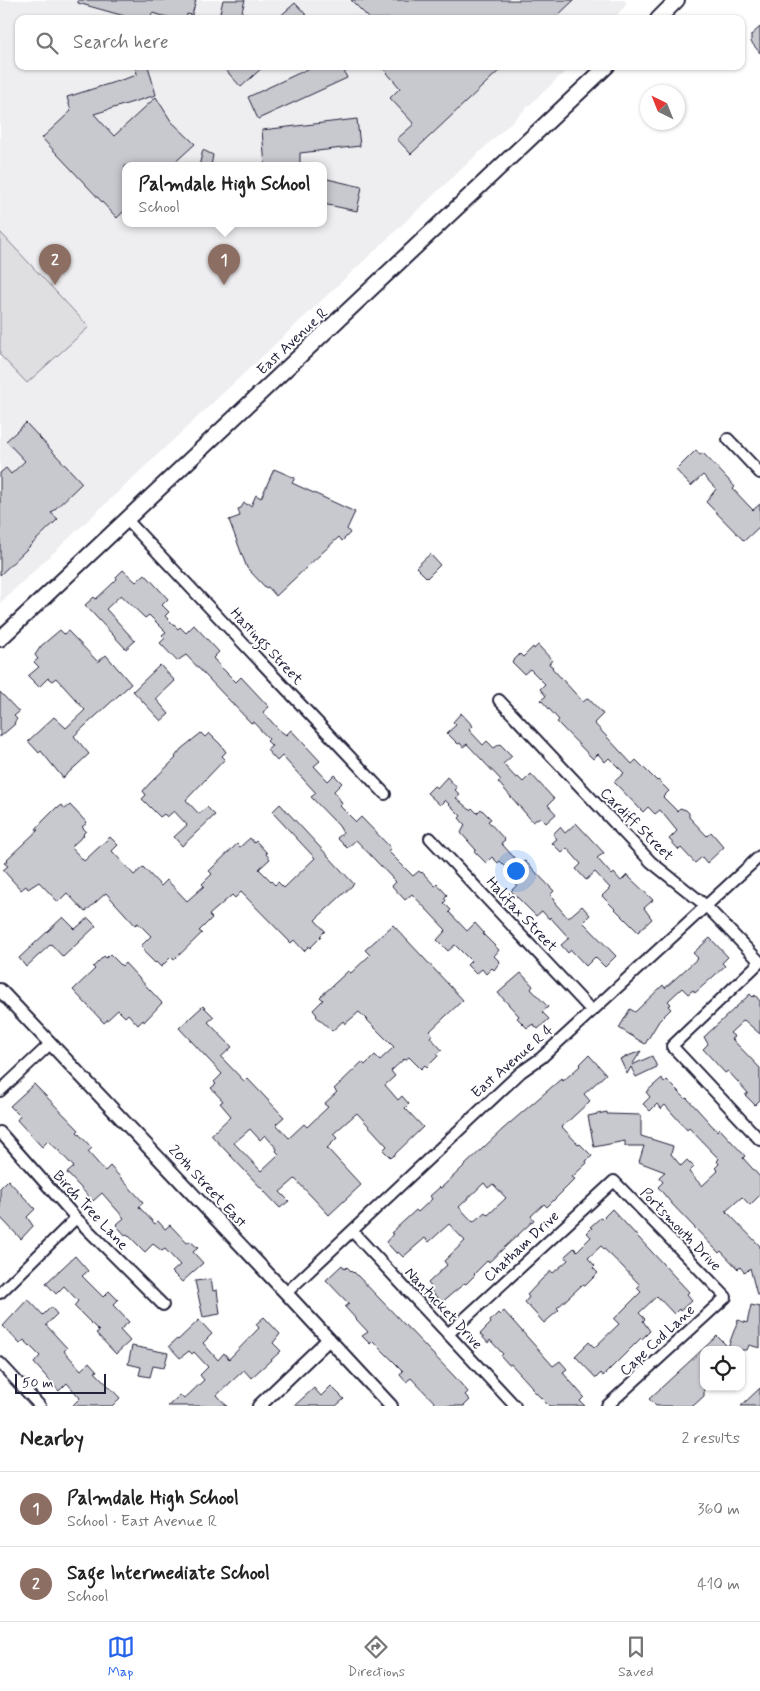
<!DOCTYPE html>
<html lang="en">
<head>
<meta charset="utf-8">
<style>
  :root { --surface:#fff; --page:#f6f6f6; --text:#222; --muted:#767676; --line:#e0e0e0; --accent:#2563eb }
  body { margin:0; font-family:Mynerve,sans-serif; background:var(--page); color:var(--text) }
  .controls { position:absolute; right:15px; bottom:15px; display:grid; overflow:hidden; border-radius:10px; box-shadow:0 1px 4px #0004 }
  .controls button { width:45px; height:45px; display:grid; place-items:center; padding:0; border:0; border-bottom:1px solid var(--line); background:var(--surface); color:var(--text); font:25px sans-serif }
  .compass { position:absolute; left:640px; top:85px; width:45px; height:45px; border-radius:50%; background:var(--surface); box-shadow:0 1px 4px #0004; rotate:317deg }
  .scale { position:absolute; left:15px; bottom:12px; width:91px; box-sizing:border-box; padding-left:5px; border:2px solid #22223b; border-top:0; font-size:14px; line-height:18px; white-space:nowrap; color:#22223b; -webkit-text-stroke:4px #fff; paint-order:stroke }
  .you { position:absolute; left:515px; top:870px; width:18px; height:18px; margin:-12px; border:4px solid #fff; border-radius:50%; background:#1a73e8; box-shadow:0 0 0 8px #1a73e833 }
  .badge { display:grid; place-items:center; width:32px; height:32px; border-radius:50%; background:var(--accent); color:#fff; font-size:16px; font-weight:700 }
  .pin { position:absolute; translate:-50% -41px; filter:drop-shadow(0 1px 2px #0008) }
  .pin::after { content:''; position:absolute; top:26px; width:18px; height:15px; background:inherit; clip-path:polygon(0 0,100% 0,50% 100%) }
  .popup { position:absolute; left:122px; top:162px; width:205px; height:65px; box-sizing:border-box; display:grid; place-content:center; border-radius:10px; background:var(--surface); filter:drop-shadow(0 1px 4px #0005); font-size:16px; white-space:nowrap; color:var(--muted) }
  .popup b { font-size:19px; color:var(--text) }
  .popup::after { content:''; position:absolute; left:50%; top:100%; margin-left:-10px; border:10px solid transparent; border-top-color:var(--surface) }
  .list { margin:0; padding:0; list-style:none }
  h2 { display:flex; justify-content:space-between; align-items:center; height:65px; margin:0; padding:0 20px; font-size:21px }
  h2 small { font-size:16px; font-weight:400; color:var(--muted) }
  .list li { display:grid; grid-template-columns:32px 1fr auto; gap:15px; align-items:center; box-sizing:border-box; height:75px; padding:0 20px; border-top:1px solid var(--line) }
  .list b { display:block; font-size:19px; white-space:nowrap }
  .list p { margin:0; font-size:16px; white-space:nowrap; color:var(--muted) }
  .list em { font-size:16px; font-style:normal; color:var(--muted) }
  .icon { flex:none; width:28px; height:28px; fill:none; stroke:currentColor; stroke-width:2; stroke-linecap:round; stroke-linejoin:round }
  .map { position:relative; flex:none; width:760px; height:1406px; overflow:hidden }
  .search { position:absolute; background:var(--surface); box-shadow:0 1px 4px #0004; left:15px; right:15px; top:15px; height:55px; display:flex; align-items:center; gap:12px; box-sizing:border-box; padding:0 18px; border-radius:10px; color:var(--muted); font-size:19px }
  .sheet { height:215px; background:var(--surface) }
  nav { display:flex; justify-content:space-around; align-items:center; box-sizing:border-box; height:70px; border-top:1px solid var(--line); background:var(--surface); font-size:14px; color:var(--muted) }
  nav a { display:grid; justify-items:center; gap:2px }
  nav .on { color:var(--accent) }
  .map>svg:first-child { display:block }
  .built { fill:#eeeef1; fill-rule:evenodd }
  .green { fill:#dfdfe2; stroke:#80808e }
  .building { fill:#c8c8cf; stroke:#22223b; fill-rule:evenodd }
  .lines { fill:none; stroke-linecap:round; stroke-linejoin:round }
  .minor-casing { stroke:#22223b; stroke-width:14 }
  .tertiary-casing { stroke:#22223b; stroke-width:16 }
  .secondary-casing { stroke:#22223b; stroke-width:18 }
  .minor { stroke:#fff; stroke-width:10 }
  .tertiary { stroke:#fff; stroke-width:12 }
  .secondary { stroke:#fff; stroke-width:14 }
  .labels { text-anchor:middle; stroke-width:4; stroke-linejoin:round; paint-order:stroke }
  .street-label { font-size:15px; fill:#22223b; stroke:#fff }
</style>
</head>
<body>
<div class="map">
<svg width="760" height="1406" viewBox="0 0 760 1406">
  <rect width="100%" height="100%" fill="#fff"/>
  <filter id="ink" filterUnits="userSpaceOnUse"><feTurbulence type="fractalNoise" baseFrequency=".02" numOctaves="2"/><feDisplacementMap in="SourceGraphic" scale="10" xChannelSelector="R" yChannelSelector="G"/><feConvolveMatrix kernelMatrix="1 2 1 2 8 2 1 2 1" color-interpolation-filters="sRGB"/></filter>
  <g filter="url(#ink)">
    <path class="built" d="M0,0H624L627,4L613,19H19V66H571L0,603ZM125,166H323V224H125Z"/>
    <path class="green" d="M0,232L89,327L27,383L0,355Z"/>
    <path class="building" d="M78,0H196L192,15L187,14L186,19H175L152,13L151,19H135L78,3Z
      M223,0H245L240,19L219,17Z
      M351,0H574L554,19H370Z
      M295,3L310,19H277Z
      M760,27V53L751,42V35Z
      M136,66H148L156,95L94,114L114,136L156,97L171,121L195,144L171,166H125V210L117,218L42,138L71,111L67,97L137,75Z
      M222,66H264L241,87Z
      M314,66H342L347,78L258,119L248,97Z
      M381,66H504L411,154L397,139L414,124L390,98L400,88Z
      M357,119L360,146L300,153V166H265L262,130Z
      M203,150L213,155L211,166H199Z
      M323,178L362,187L357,211L323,204Z
      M26,423L82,483L51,513L58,519L0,575V473L6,468L11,474L25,461L6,441Z
      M696,450L700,455L703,453L724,475L735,487L733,489L749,506L753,510L760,504V526L744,541L706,502L716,489L703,475L691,486L676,470Z
      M274,469L295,478L292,483L355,512L347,529L350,533L342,541L339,537L276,596L268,587L266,588L247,568L229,520L240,516L238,509L241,508L244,503L251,506L256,495L261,498Z
      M430,554L440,565L427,578L416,567Z
      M123,570L136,582L145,574L168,599L162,605L169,612L165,616L178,629L180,627L186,633L194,625L219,652L213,658L220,666L236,682L241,677L269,707L263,712L278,729L286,735L291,730L320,761L314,766L328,781L334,775L342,783L334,791L342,803L340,806L356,822L361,817L391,848L388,851L413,876L419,871L421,873L422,872L435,886L437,884L447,895L444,898L446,900L444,903L451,910L449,912L467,931L475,923L484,933L483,934L499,950L494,956L500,962L494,970L492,968L486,974L482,969L476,974L467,965L471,961L455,945L448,951L437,940L446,930L412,894L405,900L392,886L396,882L356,840L347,848L337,838L343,833L339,826L311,797L316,793L282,756L277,761L267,750L272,746L267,741L269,739L253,722L251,723L186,655L177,661L160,643L165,638L162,635L166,632L149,615L145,618L121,595L106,609L135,641L126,649L85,605L94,597L96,599L111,585L117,579L116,577Z
      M60,630L64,634L68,631L98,662L106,655L131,684L74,736L89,754L63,778L41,751L39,753L28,741L54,717L66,728L85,710L56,678L52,681L48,678L39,687L28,676L39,667L34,662L38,659L35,655L41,646Z
      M538,645L552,660L549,664L553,667L552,668L583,702L588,698L603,714L594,723L632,764L636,760L657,781L658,780L669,791L663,797L677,811L680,808L686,810L689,813V817L707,836L711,832L724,847L707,863L702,857L695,863L681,848L679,850L669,839L677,831L660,810L655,814L648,807L643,812L614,782L624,773L609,758L605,762L598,754L593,759L557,722L559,720L541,700L546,696L540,689L545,684L530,669L524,674L512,662L520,654L523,657L533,647L534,649Z
      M160,665L175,681L156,699L169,714L161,721L133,691Z
      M0,692L19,712L14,716L17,719L14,723L15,724L0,737Z
      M461,713L473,726L469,730L483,745L487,741L494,748L500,744L512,756L503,764L516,778L518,777L523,782L531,774L554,799L548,805L556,814L546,823L540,817L533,822L498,782L501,780L467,744L463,747L460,743L458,744L447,733L456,725L453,722Z
      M201,733L205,737L209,733L221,745L226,752L222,756L225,759L186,800L199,814L207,807L215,815L182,846L174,837L187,825L174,811L167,817L164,814L160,817L142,799L146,795L143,791L150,783L176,758L175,757L181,749Z
      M447,777L457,788L455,790L460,795L456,798L470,810L472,808L477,813L481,809L491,819L488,821L505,840L501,843L520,864L525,861L554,891L550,895L555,900L554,902L568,918L582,906L590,915L583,922L616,956L605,967L595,957L586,966L571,950L568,953L561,945L569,938L550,917L549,919L542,911L536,916L511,891L519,883L513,877L515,876L500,861L498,863L492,857L486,863L474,851L476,850L461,833L465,825L459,818L461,816L445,800L440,805L427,793L434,786L437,788Z
      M280,804L354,884L315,920L325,931L320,936L321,937L310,948L309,946L304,951L294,940L291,943L241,892L235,898L232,895L209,915L212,918L199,931L202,933L174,960L171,957L161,967L156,962L155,963L144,952L145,950L141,946L151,936L138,923L135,925L106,893L85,912L67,893L58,902L39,882L28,889L26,886L21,890L3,870L8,866L4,863L8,860L7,859L38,830L36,829L43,821L57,807L58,808L62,805L65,809L70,805L87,823L82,827L86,831L83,834L84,835L71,847L84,861L110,837L118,845L112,851L134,875L143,867L161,886L167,880L187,901L204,886L202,884L212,874L209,871L237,844L240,847L250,838L254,843L256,841L267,853L266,854L270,859L259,869L275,885L278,882L284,888L315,858L272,812Z
      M576,823L604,853L597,858L612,875L614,873L621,881L627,875L653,900L644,908L652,919L638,932L602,896L610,888L595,872L586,880L576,869L581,864L567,848L562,853L552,843L557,839L553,834L560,827L565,833Z
      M63,917L75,929L88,918L96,926L63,957L51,944L26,967L19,958Z
      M393,925L463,1000L430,1031L433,1034L430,1037L442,1050L437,1054L438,1056L427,1067L425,1065L421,1069L409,1057L405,1060L404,1059L391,1071L395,1076L385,1085L398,1100L402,1096L409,1104L405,1108L423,1127L391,1158L383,1150L387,1146L357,1113L333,1134L337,1138L327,1148L361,1185L329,1215L295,1179L280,1192L289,1201L280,1208L211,1135L231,1116L220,1103L223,1101L211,1088L216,1084L214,1082L222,1074L179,1028L203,1006L214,1017L208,1022L232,1047L221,1057L244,1081L247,1078L284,1117L276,1124L289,1138L304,1124L307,1127L328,1107L324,1104L337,1092L334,1089L362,1062L365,1065L375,1055L380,1060L394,1047L359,1012L345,1024L343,1021L332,1031L316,1016L317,1015L313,1010L323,1000L320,997L348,971L351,973L370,955L365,950ZM250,1129L260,1140L265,1135L277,1149L276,1151L279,1154L261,1171L234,1143Z
      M710,938L728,957L722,963L725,966L695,993L693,990L688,994L682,988L668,1001L671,1004L668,1006L671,1009L659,1021L645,1044L619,1028L630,1009L635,1012L663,985L665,988L698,958L693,953Z
      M110,954L122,966L125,963L162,1003L144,1022L143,1020L138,1025L128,1014L125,1017L118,1010L104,1023L73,990L95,969L93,967L104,956L106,958Z
      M521,973L533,986L531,989L548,1007L542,1012L549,1019L538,1029L533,1024L527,1028L517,1018L519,1016L498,993Z
      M750,994L753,997L755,995L760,1001V1034L744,1020L730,1033L735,1037L732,1039L760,1068V1100L755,1105L745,1095L748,1093L728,1071L725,1073L703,1049L708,1044L704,1037Z
      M641,1051L632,1065L652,1056L657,1067L636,1077L631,1067L627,1074L620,1059Z
      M589,1055L606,1074L584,1094L590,1101L562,1127L579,1145L580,1144L592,1156L586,1161L587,1163L572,1177L575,1179L547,1207L544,1204L531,1216L534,1220L489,1262L488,1260L474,1274L475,1275L466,1284L465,1283L442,1302L430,1290L432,1288L428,1283L447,1265L444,1261L465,1241L449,1224L429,1242L425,1238L403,1257L398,1252L397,1254L386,1242L393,1234L391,1233L416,1210L418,1212L432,1199L430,1196L440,1187L441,1188L503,1129L561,1079L563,1081L580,1066L579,1065ZM484,1183L488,1188L493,1184L506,1198L488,1215L485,1212L473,1222L459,1207Z
      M662,1078L664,1083L667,1080L686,1099L687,1098L717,1131L719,1128L745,1156L743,1158L760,1177V1195L750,1205L742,1197L726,1211L760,1246V1294L757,1295L750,1268L745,1273L740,1267L738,1269L721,1251L719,1253L672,1204L658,1187L663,1182L659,1177L665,1172L639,1162L644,1146H625V1141L594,1147L588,1116L607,1112V1114L641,1115V1136L673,1146L671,1154L681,1166L687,1160L694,1167L689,1172L702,1186L718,1171L715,1168L719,1164L717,1161L719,1159L689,1128L687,1130L665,1105L661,1109L657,1104L650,1111L643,1104L650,1097L646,1092Z
      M34,1084L79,1130L77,1132L92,1148L88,1152L105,1171L110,1166L143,1202L139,1207L155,1224L158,1221L165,1229L170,1225L187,1243L190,1241L198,1248L193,1252L203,1263L182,1282L172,1272L180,1265L165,1249L162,1251L153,1244L145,1252L127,1234L125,1235L116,1225L124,1218L102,1193L93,1201L67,1173L74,1167L57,1149L48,1141L42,1147L17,1120L20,1116L10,1106Z
      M8,1180L35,1209L27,1217L33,1226L21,1239L0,1217V1188Z
      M612,1209L689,1292L687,1294L692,1300L680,1311L679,1309L674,1314L657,1296L639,1313L645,1319L643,1321L650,1331L642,1339L641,1338L603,1376L601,1373L596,1378L575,1356L589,1342L594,1347L596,1346L619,1324L614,1319L641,1292L637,1288L640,1285L622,1266L601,1246L588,1258L595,1266L593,1268L598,1273L585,1286L582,1285L557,1308L559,1310L544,1323L525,1302L529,1297L527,1295L542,1279L551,1271L553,1273L568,1260L565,1256L574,1248L577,1251L591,1237L587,1233L592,1228L590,1227L600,1218L602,1219Z
      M75,1256L88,1271L82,1276L103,1297L109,1291L118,1300L113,1305L129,1322L120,1330L130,1341L116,1354L96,1333L99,1331L74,1306L78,1301L64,1286L56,1294L46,1283Z
      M342,1265L345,1269L347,1267L353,1273L354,1272L454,1376L468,1392L465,1395L470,1400L464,1406H438L411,1378L406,1382L400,1375L403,1371L373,1341L370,1344L362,1336L368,1332L345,1307L349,1304L326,1280Z
      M211,1279L213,1291L217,1290L220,1314L203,1317L195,1281Z
      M28,1299L43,1315L51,1307L57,1314L46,1325L67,1348L64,1351L81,1370L89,1362L97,1371L95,1372L120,1398L112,1406H72L80,1398L67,1383L59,1391L34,1363L40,1356L24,1340L20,1344L3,1326Z
      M751,1305L760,1307V1348L749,1345L747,1350H704V1396L693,1406H656L649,1399L717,1336L728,1347L738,1320L747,1323Z
      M504,1311L553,1366L560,1361L567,1369L563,1372L564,1374L584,1397L580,1401L585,1406H549L531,1388L532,1387L511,1364L509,1365L501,1356L503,1354L490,1340L488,1343L480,1334L491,1323L490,1321L498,1313L500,1315Z
      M264,1317L280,1334L273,1343L281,1351L251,1378L244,1370L217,1395L227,1406H168L180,1395L184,1399L204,1380L200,1375L208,1367L194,1352L192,1354L189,1351L180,1358L169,1346L177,1339L178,1340L199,1320L212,1334L203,1343L218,1360L224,1353L229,1359L259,1328L256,1324Z
      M132,1346L168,1353L164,1368L153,1366L150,1377L139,1375L141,1367L128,1364Z
      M331,1386L344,1399L336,1406H294L314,1388L321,1396Z
      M760,1388V1406H741Z"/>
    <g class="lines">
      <g class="minor-casing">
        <path id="minor" d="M728,439L760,473
          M127,520L385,794
          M499,700L651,862L705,905L760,962
          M430,838L592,1011
          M760,962L672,1046L760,1140
          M0,1091L50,1044
          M0,1132L76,1218L163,1305
          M352,1231L515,1406
          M0,1293L76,1218
          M286,1293L521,1072L541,1058L760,856
          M448,1334L614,1181L726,1297L607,1406
          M0,1363L40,1406"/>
      </g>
      <g class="tertiary-casing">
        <path id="tertiary" d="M0,990L286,1293L391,1406
          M259,1406L329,1339"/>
      </g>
      <g class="secondary-casing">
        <path id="secondary" d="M658,19L677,0
          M0,639L607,66"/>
      </g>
      <use href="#minor" class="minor"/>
      <use href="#tertiary" class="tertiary"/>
      <use href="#secondary" class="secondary"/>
    </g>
  </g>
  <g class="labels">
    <g class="street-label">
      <text transform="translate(292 341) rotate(-43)" y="5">East Avenue R</text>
      <text transform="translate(267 646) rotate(47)" y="5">Hastings Street</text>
      <text transform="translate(637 824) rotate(45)" y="5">Cardiff Street</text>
      <text transform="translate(522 914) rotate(47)" y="5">Halifax Street</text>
      <text transform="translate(512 1061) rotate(-41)" y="5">East Avenue R 4</text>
      <text transform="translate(208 1186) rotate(47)" y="5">20th Street East</text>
      <text transform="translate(91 1210) rotate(47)" y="5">Birch Tree Lane</text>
      <text transform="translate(681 1229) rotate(46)" y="5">Portsmouth Drive</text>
      <text transform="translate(521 1246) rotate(-43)" y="5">Chatham Drive</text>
      <text transform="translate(444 1308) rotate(47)" y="5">Nantucket Drive</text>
      <text transform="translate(657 1340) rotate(-43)" y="5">Cape Cod Lane</text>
    </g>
  </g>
</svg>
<div class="controls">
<button><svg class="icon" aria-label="locate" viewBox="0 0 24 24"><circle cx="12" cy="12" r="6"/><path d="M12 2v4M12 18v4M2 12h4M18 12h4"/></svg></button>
</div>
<svg class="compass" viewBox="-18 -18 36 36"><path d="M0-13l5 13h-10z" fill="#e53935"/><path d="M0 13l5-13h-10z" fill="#767676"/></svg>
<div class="scale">50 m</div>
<div class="you"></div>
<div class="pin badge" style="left:224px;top:285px;background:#8d6e63">1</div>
<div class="popup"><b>Palmdale High School</b>School</div>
<div class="pin badge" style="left:55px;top:285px;background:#8d6e63">2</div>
<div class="search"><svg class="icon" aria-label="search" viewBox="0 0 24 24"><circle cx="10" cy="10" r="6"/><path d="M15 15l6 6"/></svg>Search here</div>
</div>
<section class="sheet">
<h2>Nearby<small>2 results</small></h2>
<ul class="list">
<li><span class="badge" style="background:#8d6e63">1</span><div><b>Palmdale High School</b><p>School · East Avenue R</p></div><em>360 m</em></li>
<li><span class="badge" style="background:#8d6e63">2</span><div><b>Sage Intermediate School</b><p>School</p></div><em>410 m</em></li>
</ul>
</section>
<nav>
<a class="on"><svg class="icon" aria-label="map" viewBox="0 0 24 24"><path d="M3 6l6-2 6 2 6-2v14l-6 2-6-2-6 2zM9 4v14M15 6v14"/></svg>Map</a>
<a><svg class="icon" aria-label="directions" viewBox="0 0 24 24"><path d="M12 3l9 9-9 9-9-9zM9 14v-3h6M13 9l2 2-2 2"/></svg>Directions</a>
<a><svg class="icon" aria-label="saved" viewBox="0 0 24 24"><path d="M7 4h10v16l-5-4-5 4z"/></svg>Saved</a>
</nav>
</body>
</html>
